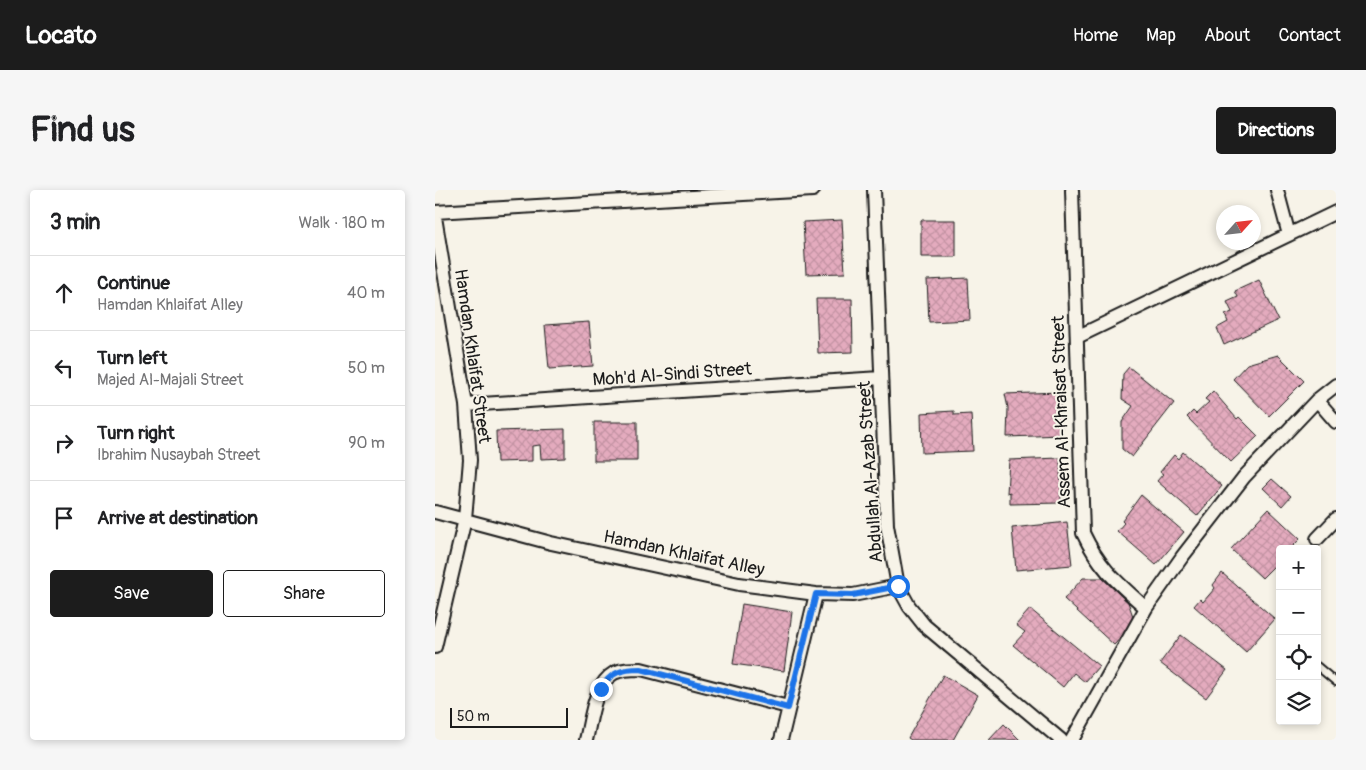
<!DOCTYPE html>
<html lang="en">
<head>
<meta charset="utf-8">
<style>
  :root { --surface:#fff; --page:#f6f6f6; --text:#202124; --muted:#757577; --line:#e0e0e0; --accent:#1c1c1c }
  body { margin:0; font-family:Pangolin,sans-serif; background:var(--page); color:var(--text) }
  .controls { position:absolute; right:15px; bottom:15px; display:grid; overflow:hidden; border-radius:5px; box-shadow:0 2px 8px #0003 }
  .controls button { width:45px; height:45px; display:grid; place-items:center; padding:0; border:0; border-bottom:1px solid var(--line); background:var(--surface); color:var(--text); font:25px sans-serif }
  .compass { position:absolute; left:781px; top:15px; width:45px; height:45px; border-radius:50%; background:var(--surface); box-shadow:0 2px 8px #0003; rotate:63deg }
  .scale { position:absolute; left:15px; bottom:12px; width:118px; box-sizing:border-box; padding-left:5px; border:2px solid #1c1c1c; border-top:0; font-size:14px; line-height:18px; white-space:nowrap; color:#1c1c1c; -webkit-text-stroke:4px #f7f3e8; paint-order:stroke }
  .stop { position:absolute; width:15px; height:15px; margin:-11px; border:4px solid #1a73e8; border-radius:50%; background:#fff }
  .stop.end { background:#1a73e8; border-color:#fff; box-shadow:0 1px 5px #0008 }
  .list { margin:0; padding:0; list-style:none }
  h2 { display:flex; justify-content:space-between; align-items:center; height:65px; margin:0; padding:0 20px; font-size:21px }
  h2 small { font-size:16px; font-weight:400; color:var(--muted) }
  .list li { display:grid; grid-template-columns:32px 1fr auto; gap:15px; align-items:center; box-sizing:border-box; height:75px; padding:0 20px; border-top:1px solid var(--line) }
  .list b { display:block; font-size:19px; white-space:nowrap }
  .list p { margin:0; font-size:16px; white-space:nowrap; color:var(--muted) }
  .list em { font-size:16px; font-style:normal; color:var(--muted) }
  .actions { display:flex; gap:10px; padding:15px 20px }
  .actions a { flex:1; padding:11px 0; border:1px solid var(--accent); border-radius:5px; text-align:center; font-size:18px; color:var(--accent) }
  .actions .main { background:var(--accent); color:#fff }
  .icon { flex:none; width:28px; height:28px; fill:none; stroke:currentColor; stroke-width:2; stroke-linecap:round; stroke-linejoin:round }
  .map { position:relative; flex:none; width:901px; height:550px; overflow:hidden; border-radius:5px }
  header { display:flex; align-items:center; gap:30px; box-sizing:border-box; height:70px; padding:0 25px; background:var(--accent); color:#fff }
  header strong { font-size:24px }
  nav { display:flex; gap:28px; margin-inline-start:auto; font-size:18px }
  .intro { display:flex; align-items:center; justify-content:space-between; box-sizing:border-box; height:120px; padding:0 30px }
  h1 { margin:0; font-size:35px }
  .button { padding:12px 22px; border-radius:5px; background:var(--accent); color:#fff; font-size:18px; font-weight:700 }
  main { display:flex; gap:30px; padding:0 30px }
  aside { flex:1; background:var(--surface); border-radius:5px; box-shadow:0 2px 8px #0003 }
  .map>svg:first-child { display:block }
  .building { fill:url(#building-cross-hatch); stroke:#1c1c1c }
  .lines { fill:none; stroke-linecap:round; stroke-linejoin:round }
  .service-casing { stroke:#1c1c1c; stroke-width:10 }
  .minor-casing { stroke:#1c1c1c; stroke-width:16 }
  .service { stroke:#f7f3e8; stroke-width:6 }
  .minor { stroke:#f7f3e8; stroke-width:12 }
  .route { stroke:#1a73e8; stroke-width:6 }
  .labels { text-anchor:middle; stroke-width:4; stroke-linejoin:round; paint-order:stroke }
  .street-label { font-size:18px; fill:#1c1c1c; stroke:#f7f3e8 }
</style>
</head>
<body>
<header>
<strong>Locato</strong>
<nav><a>Home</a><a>Map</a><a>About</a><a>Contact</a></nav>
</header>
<div class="intro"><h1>Find us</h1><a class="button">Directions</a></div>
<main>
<aside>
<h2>3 min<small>Walk · 180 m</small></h2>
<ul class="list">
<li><svg class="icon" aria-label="ahead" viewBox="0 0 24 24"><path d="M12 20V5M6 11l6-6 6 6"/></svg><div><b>Continue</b><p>Hamdan Khlaifat Alley</p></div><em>40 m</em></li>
<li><svg class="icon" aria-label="left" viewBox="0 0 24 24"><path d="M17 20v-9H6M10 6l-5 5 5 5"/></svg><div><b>Turn left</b><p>Majed Al-Majali Street</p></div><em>50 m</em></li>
<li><svg class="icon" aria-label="right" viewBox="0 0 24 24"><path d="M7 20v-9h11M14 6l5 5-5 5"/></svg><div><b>Turn right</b><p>Ibrahim Nusaybah Street</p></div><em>90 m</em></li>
<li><svg class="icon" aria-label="arrive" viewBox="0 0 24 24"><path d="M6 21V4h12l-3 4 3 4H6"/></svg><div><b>Arrive at destination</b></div></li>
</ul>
<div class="actions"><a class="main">Save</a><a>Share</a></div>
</aside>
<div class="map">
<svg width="901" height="550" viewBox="0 0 901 550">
  <defs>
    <pattern id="building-cross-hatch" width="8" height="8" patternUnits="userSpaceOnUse" patternTransform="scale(1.25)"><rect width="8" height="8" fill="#e4abbe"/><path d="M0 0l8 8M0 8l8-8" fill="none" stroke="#c393a3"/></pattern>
  </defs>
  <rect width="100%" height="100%" fill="#f7f3e8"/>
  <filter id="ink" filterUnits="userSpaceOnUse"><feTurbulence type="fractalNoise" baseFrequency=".02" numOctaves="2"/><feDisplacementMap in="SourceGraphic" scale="10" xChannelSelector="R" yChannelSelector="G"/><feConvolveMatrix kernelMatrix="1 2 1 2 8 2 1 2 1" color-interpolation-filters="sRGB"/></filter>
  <g filter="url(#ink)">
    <path class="building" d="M407,30L410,83L371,84L368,32Z
      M486,30H521V67H486Z
      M533,88L535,130L494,132L492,90Z
      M824,90L843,130L789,155L782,138L793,132L790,125L797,122L792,112L803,107L800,101Z
      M381,109H417L418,162L383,163Z
      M154,132L158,176L114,179L110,135Z
      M843,165L869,191L834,226L798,189L812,174Z
      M694,177L739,213L697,267L687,259V232L698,216L687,209L688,184Z
      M778,201L802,229L804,227L823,246L796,272L752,227L758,221L761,224L774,212L770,209Z
      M625,202L627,245L572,247L573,218L570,204Z
      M519,221V225L536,224L538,261L487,263L486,223Z
      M159,232H202V271H159Z
      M130,239V268L106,269L105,255L97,256V271L62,272L61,241Z
      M748,262L787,296L762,326L722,291L728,284L725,282L739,265L743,269Z
      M625,268L626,313L575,314V302L572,303L574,270Z
      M837,289L856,306L847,316L828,298Z
      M706,305L749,342L721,375L682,341L689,333L687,331Z
      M833,319L865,349L855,359H845V370L827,388L796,359Z
      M632,332L637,375L581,380L577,338Z
      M787,383L840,429L811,462L759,416L765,409L768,412L780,398L778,395Z
      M648,388H667L693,412L700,432L679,455L629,409Z
      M307,414L357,422L349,481L298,474Z
      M595,419L664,476L650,492L639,483L628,497L578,455L590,442L581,435Z
      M746,445L792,480L771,508L725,473Z
      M508,485L543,505L518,550H476L473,548Z
      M569,534L585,550H554Z"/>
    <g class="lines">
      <g class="service-casing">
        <path id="service" d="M882,476L901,492"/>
      </g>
      <g class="minor-casing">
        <path id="minor" d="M439,0L452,335L463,396L474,416L489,435L626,550
          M637,0L648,343C665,379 682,392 711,418
          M842,0L854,45
          M0,22L378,0
          M0,27L31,215L35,270L30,329L0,457
          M642,147L901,22
          M882,210L901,232
          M31,215L445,188
          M0,322L116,353L304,394L381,404L418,405L463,396
          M882,349L901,329
          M151,550C156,530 159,494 179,483C187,479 197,479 206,479L353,517
          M346,550L381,404
          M637,550L711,418L747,367L809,287L882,210L901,195"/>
      </g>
      <use href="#service" class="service"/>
      <use href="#minor" class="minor"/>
    </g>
  </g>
  <g class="lines" filter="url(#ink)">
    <path class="route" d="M166,499C175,482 187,479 206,479L353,518L381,404L418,405L463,396"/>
  </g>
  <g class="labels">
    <g class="street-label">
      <text transform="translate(38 166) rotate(82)" y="6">Hamdan Khlaifat Street</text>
      <text transform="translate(237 184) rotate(-4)" y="6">Moh'd Al-Sindi Street</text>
      <text transform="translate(626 222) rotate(-92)" y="6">Assem Al-Khraisat Street</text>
      <text transform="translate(435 282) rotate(-94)" y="6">Abdullah Al-Azab Street</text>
      <text transform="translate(249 363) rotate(12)" y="6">Hamdan Khlaifat Alley</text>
    </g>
  </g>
</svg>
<div class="controls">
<button>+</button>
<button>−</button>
<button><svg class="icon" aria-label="locate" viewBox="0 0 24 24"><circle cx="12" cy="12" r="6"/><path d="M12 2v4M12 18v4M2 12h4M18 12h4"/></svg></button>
<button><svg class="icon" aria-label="layers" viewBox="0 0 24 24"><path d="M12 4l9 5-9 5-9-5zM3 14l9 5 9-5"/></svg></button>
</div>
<svg class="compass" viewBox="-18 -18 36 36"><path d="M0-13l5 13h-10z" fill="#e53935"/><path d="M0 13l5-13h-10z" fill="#757577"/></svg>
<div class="scale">50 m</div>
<div class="stop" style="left:463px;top:396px"></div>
<div class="stop end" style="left:166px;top:499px"></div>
</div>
</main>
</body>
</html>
